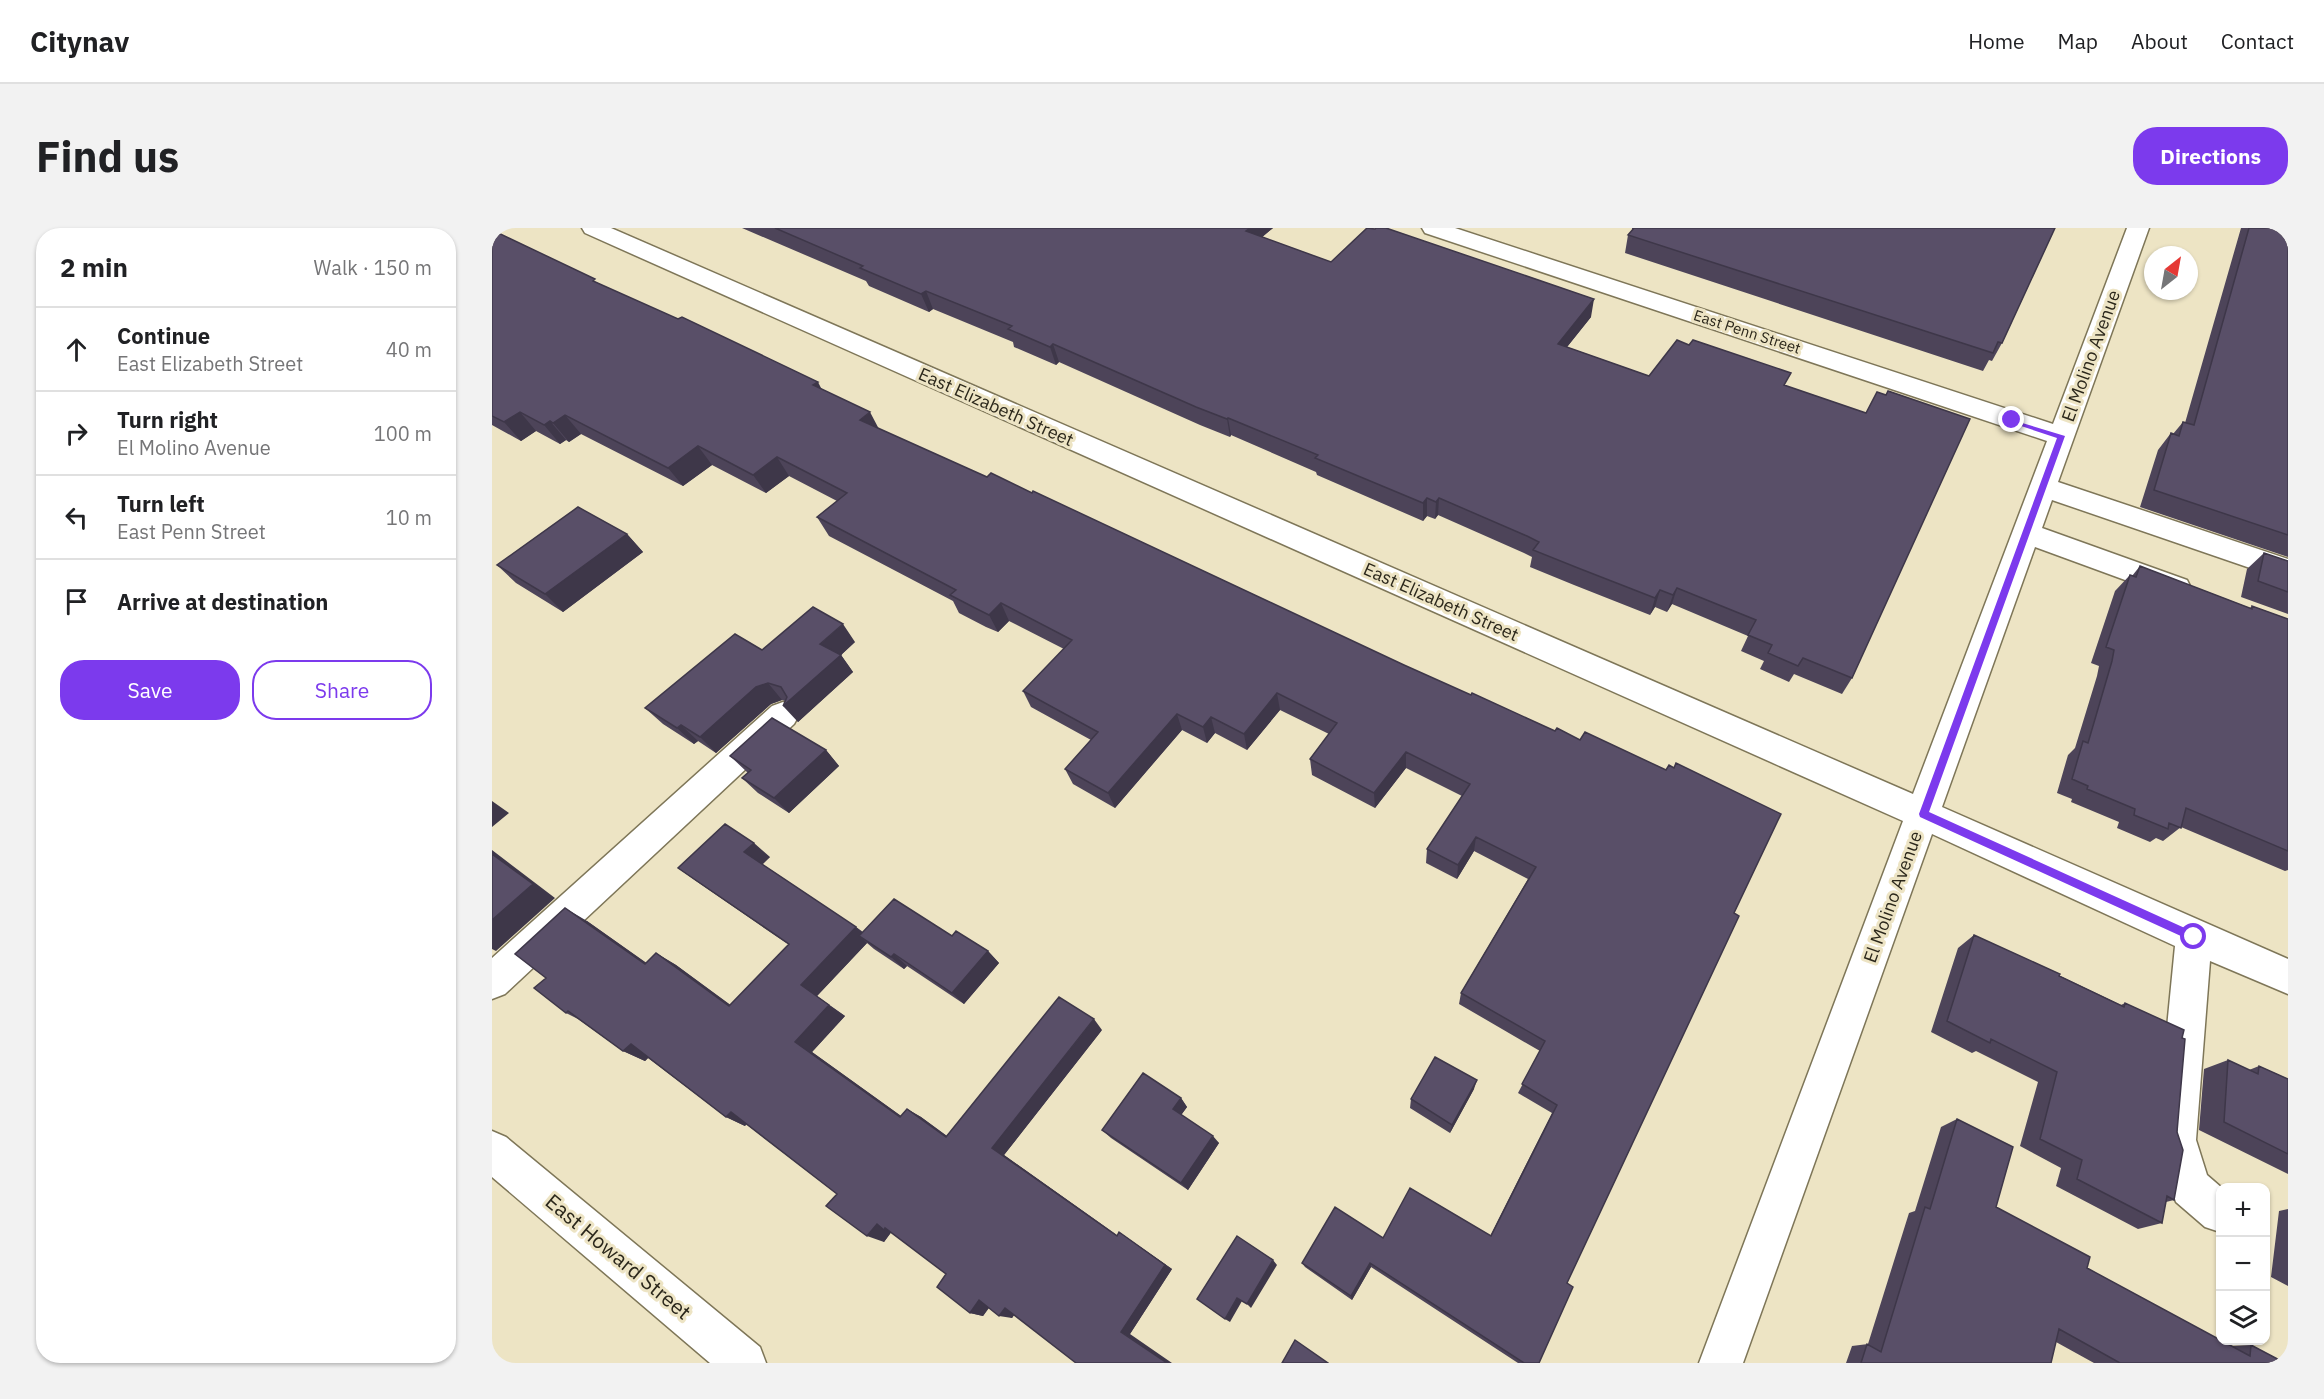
<!DOCTYPE html>
<html lang="en">
<head>
<meta charset="utf-8">
<style>
  :root { --surface:#fff; --page:#f2f2f2; --text:#202124; --muted:#757577; --line:#e0e0e0; --accent:#7c3aed }
  body { margin:0; font-family:"IBM Plex Sans",sans-serif; background:var(--page); color:var(--text) }
  .controls { position:absolute; right:18px; bottom:18px; display:grid; overflow:hidden; border-radius:12px; box-shadow:0 2px 4px #0004 }
  .controls button { width:54px; height:54px; display:grid; place-items:center; padding:0; border:0; border-bottom:2px solid var(--line); background:var(--surface); color:var(--text); font:30px sans-serif }
  .compass { position:absolute; left:1652px; top:18px; width:54px; height:54px; border-radius:50%; background:var(--surface); box-shadow:0 2px 4px #0004; rotate:31deg }
  .stop { position:absolute; width:18px; height:18px; margin:-14px; border:4px solid #7c3aed; border-radius:50%; background:#fff }
  .stop.end { background:#7c3aed; border-color:#fff; box-shadow:0 2px 6px #0008 }
  .list { margin:0; padding:0; list-style:none }
  h2 { display:flex; justify-content:space-between; align-items:center; height:78px; margin:0; padding:0 24px; font-size:26px }
  h2 small { font-size:20px; font-weight:400; color:var(--muted) }
  .list li { display:grid; grid-template-columns:39px 1fr auto; gap:18px; align-items:center; box-sizing:border-box; height:84px; padding:0 24px; border-top:2px solid var(--line) }
  .list b { display:block; font-size:22px; white-space:nowrap }
  .list p { margin:0; font-size:20px; white-space:nowrap; color:var(--muted) }
  .list em { font-size:20px; font-style:normal; color:var(--muted) }
  .actions { display:flex; gap:12px; padding:18px 24px }
  .actions a { flex:1; padding:14px 0; border:2px solid var(--accent); border-radius:24px; text-align:center; font-size:21px; color:var(--accent) }
  .actions .main { background:var(--accent); color:#fff }
  .icon { flex:none; width:33px; height:33px; fill:none; stroke:currentColor; stroke-width:2; stroke-linecap:round; stroke-linejoin:round }
  .map { position:relative; flex:none; width:1796px; height:1135px; overflow:hidden; border-radius:24px }
  header { display:flex; align-items:center; gap:36px; box-sizing:border-box; height:84px; padding:0 30px; background:var(--surface); border-bottom:2px solid var(--line) }
  header strong { font-size:28px }
  nav { display:flex; gap:33px; margin-inline-start:auto; font-size:21px }
  .intro { display:flex; align-items:center; justify-content:space-between; box-sizing:border-box; height:144px; padding:0 36px }
  h1 { margin:0; font-size:42px }
  .button { padding:15px 27px; border-radius:24px; background:var(--accent); color:#fff; font-size:21px; font-weight:700 }
  main { display:flex; gap:36px; padding:0 36px }
  aside { flex:1; background:var(--surface); border-radius:24px; box-shadow:0 2px 4px #0004 }
  .map>svg:first-child { display:block }
  .lines { fill:none; stroke-linecap:round; stroke-linejoin:round }
  .minor-casing { stroke:#7e7658; stroke-width:3 }
  .minor { fill:#fff; fill-rule:evenodd }
  .wall { fill:#4d4459 }
  .shaded-wall { fill:#3e3749 }
  .building { fill:#594f68; stroke:#3e3749; stroke-width:1.5 }
  .route { fill:#7c3aed }
  .labels { text-anchor:middle; stroke-width:6; stroke-linejoin:round; paint-order:stroke }
  .far-street-label { font-size:15px; fill:#2b271b; stroke:#ede4c4 }
  .street-label { font-size:18px; fill:#2b271b; stroke:#ede4c4 }
  .near-street-label { font-size:21px; fill:#2b271b; stroke:#ede4c4 }
</style>
</head>
<body>
<header>
<strong>Citynav</strong>
<nav><a>Home</a><a>Map</a><a>About</a><a>Contact</a></nav>
</header>
<div class="intro"><h1>Find us</h1><a class="button">Directions</a></div>
<main>
<aside>
<h2>2 min<small>Walk · 150 m</small></h2>
<ul class="list">
<li><svg class="icon" aria-label="ahead" viewBox="0 0 24 24"><path d="M12 20V5M6 11l6-6 6 6"/></svg><div><b>Continue</b><p>East Elizabeth Street</p></div><em>40 m</em></li>
<li><svg class="icon" aria-label="right" viewBox="0 0 24 24"><path d="M7 20v-9h11M14 6l5 5-5 5"/></svg><div><b>Turn right</b><p>El Molino Avenue</p></div><em>100 m</em></li>
<li><svg class="icon" aria-label="left" viewBox="0 0 24 24"><path d="M17 20v-9H6M10 6l-5 5 5 5"/></svg><div><b>Turn left</b><p>East Penn Street</p></div><em>10 m</em></li>
<li><svg class="icon" aria-label="arrive" viewBox="0 0 24 24"><path d="M6 21V4h12l-3 4 3 4H6"/></svg><div><b>Arrive at destination</b></div></li>
</ul>
<div class="actions"><a class="main">Save</a><a>Share</a></div>
</aside>
<div class="map">
<svg width="1796" height="1135" viewBox="0 0 1796 1135">
  <rect width="100%" height="100%" fill="#ede4c4"/>
  <g class="lines">
    <g class="minor-casing">
      <path id="minor" d="M90,0H119L1421,566L1555,213L933,5L930,0H963L1561,196L1635,0H1657L1566,254L1796,331V353L1560,272L1550,300L1695,352L1699,360L1695,368L1685,371L1543,319L1450,579L1796,731V766L1718,733L1704,912L1715,947L1730,960L1728,1004L1713,999L1684,974L1664,912L1683,718L1440,606L1251,1135H1207L1411,593L93,5Z
        M291,474L302,478L307,487L302,496L13,766L0,771V730L280,478Z
        M0,903L14,909L268,1119L274,1135H218L0,949Z"/>
    </g>
    <use href="#minor" class="minor"/>
  </g>
  <path class="wall" d="M250,0H781L770,9L839,34L1099,89L1075,119L1157,148L1294,157L1360,450L1350,466L1302,446L1297,454L1268,441L1272,433L1249,423L1256,408L1180,376L1175,384L1163,379L1158,387L1082,357L1038,339L1040,329L1032,325L946,287L943,291L935,288L931,293L825,247L824,244L739,207L738,209L708,197L567,134L564,137L522,119L521,114L441,81L437,84L377,58L374,53Z
    M1140,0H1563L1510,115L1500,133L1497,132L1491,143L1133,25L1136,7L1140,3Z
    M1749,0H1796V329L1648,279L1666,222L1679,205L1681,206L1691,194L1693,195Z
    M0,2L106,55L330,161L386,200L1242,685L1075,1055L1047,1135H1026L879,1039L860,1072L813,1039L810,1035L891,1010L998,1008L1060,885L1026,865L1048,823L967,776L969,765L1036,651L982,623L965,651L934,635L935,621L970,568L914,540L883,580L820,547L818,531L837,506L788,482L755,522L723,505L715,515L690,502L623,580L581,556L573,541L599,512L539,479L531,463L572,421L517,393L506,404L494,399L467,385L461,373L337,308L325,289L345,273L297,248L274,265L220,237L191,258L89,206L77,214L74,212L68,216L44,203L29,213L0,197Z
    M135,306L151,324L71,384L24,355L5,337Z
    M1772,325L1796,333V386L1749,369L1755,341Z
    M1648,338L1758,380L1760,378L1796,391V642L1793,643L1689,599L1671,613L1664,610L1658,614L1625,600L1627,594L1579,574L1580,571L1565,565L1576,527L1583,520L1605,448L1607,438L1599,435L1623,363L1638,347L1640,348Z
    M363,414L349,427L361,444L306,494L293,473L290,472L279,476L224,525L206,513L202,516L171,496L153,480L270,422Z
    M334,522L347,538L297,585L266,565L250,550L256,545L238,528Z
    M278,629L270,636L364,699L371,704L460,708L496,723L507,735L472,776L415,738L412,741L382,721L375,715L325,768L353,788L320,824L409,888L415,881L429,889L455,908L610,802L512,927L625,1007L635,1010L680,1041L638,1106L522,1087L520,1090L497,1080L491,1088L478,1085L454,1046L399,1004L392,1014L345,966L254,896L253,898L234,889L156,830L153,833L131,823L86,791L74,785L54,750L95,693L154,735L164,725L184,737L238,777L297,717L204,653L186,640Z
    M1482,707L1629,777L1633,775L1690,810L1682,972L1674,974L1670,995L1646,1001L1564,958L1569,940L1528,918L1546,854L1484,823L1480,825L1439,804L1466,720Z
    M1736,832L1757,842L1767,838L1796,851V946L1707,902L1712,841Z
    M982,861L958,905L918,880L919,871Z
    M689,870L695,879L689,887L727,915L696,962L619,910L610,902Z
    M1465,891L1504,979L1595,1040L1739,1118L1759,1117L1793,1135H1602L1564,1114L1559,1135H1354L1360,1118L1376,1116L1417,985L1423,983L1449,899Z
    M1796,981V1058L1779,1049L1787,983Z"/>
  <path class="shaded-wall" d="M758,0H781L756,21L754,3Z
    M434,63L441,81L437,84L429,66Z
    M1102,71L1099,89L1063,134L1066,116Z
    M561,116L567,134L564,137L558,119Z
    M326,154L336,174L321,157Z
    M28,184L44,203L29,213L12,194Z
    M378,184L388,203L368,192Z
    M73,187L89,206L77,214L61,195Z
    M736,190L739,207L738,209L735,191Z
    M58,193L74,212L68,216L52,197Z
    M206,218L220,237L191,258L176,240Z
    M285,229L297,248L274,265L261,247Z
    M935,270V288L931,293V275Z
    M947,270L946,287L943,291L944,274Z
    M135,306L151,324L71,384L53,366Z
    M1185,360L1180,376L1175,384L1181,367Z
    M1168,362L1163,379L1158,387L1163,370Z
    M509,375L517,393L506,404L497,387Z
    M351,396L363,414L349,427L361,444L306,494L291,478L328,416Z
    M276,455L290,472L279,476L224,525L208,509L264,459Z
    M785,465L788,482L755,522L752,506Z
    M685,486L690,502L623,580L616,565Z
    M719,489L723,505L715,515L711,499Z
    M189,497L206,513L202,516L185,500Z
    M334,522L347,538L297,585L282,570Z
    M914,524V540L883,580L882,565Z
    M0,573L17,585L0,599Z
    M984,609L982,623L965,651L966,637Z
    M262,615L278,629L269,638L252,624Z
    M0,622L63,670L4,723L0,721Z
    M73,680L95,693L173,748L153,736Z
    M364,699L378,711L367,708L375,715L325,768L309,757Z
    M496,723L507,735L472,776L460,765Z
    M164,725L184,737L255,789L237,778Z
    M402,726L415,738L412,741L399,729Z
    M337,777L353,788L320,824L423,898L408,889L303,814Z
    M602,791L610,802L512,927L633,1013L500,920Z
    M139,816L160,826L153,833L131,823Z
    M985,852L982,861L958,905L960,897Z
    M689,870L695,879L687,890L681,881Z
    M415,881L429,889L467,917L454,909Z
    M239,884L258,892L253,898L234,889Z
    M721,908L727,915L696,962L689,955Z
    M385,996L401,1002L392,1014L375,1008Z
    M627,1004L680,1041L638,1106L680,1135H675L629,1104Z
    M781,1032L785,1037L759,1080L755,1076Z
    M878,1035L879,1039L860,1072L859,1068Z
    M745,1070L750,1073L738,1094L733,1091Z
    M487,1072L500,1075L491,1088L478,1085Z
    M513,1080L525,1083L520,1090L507,1088Z"/>
  <path class="building" d="M283,0H758L754,3L839,34L875,0L883,1L884,0H894L1102,71L1066,116L1157,148L1185,112L1197,117L1201,112L1299,145L1292,157L1374,185L1385,164L1394,167L1396,163L1478,191L1360,450L1311,430L1306,438L1276,425L1280,417L1256,407L1264,392L1185,360L1181,367L1168,362L1163,370L1086,340L1041,322L1047,314L1035,308L947,270L944,274L935,270L931,275L823,230L826,227L736,190L735,191L704,179L561,116L558,119L516,101L520,98L434,63L429,66L368,40L371,38Z
    M1142,0H1563L1510,115L1506,114L1501,125L1136,7Z
    M1757,0H1796V307L1662,262L1679,205L1687,208L1691,194L1702,197Z
    M0,2L103,51L101,53L186,91L190,89L326,154L321,157L378,184L368,192L495,249L499,245L540,265L541,263L912,437L979,467L980,465L1063,503L1065,500L1088,512L1093,504L1174,542L1177,537L1182,540L1184,535L1289,586L1242,685L1247,688L1075,1055L1081,1059L1047,1135H1032L878,1035L859,1068L810,1035L843,979L891,1010L918,960L999,1008L1065,877L1030,856L1053,813L969,765L1044,639L984,609L966,637L935,621L978,556L914,524L882,565L818,531L845,495L785,465L752,506L719,489L711,499L685,486L616,565L573,541L606,504L531,463L580,412L509,375L497,387L485,381L458,367L464,362L325,289L355,265L285,229L261,247L206,218L176,240L73,187L61,195L58,193L52,197L28,184L12,194L0,188Z
    M86,279L135,306L53,366L5,337Z
    M1772,325L1796,333V364L1766,353Z
    M1648,338L1760,381V378L1796,391V623L1694,580L1689,600L1677,595L1676,601L1642,587L1643,581L1595,561L1596,558L1580,551L1591,513L1596,515L1620,433L1622,422L1614,419L1638,347L1644,349Z
    M321,379L351,396L328,416L349,427L291,478L295,469L289,459L276,455L264,459L208,509L189,497L185,500L153,480L243,406L270,422Z
    M280,490L334,522L282,570L250,550L259,542L238,528Z
    M233,596L262,615L252,624L364,699L309,757L337,777L303,814L408,889L415,881L454,909L567,769L602,791L500,920L625,1008L627,1004L673,1037L629,1104L675,1135H584L513,1080L507,1088L487,1072L478,1085L445,1059L454,1046L393,1000L392,1002L385,996L375,1008L334,978L345,966L239,884L234,889L139,816L131,823L76,783L74,785L42,760L54,750L23,726L73,680L153,736L164,725L237,778L297,716L186,640Z
    M0,626L41,656L0,692Z
    M402,671L460,708L464,703L496,723L460,765L402,726L399,729L367,708Z
    M1482,707L1568,746L1567,748L1632,779L1633,775L1692,802L1690,810L1693,811L1685,904L1691,922L1682,972L1675,968L1670,995L1585,951L1590,932L1548,911L1565,844L1499,811L1498,815L1455,793Z
    M943,829L985,852L960,897L919,871Z
    M1736,832L1766,846L1767,838L1796,851V926L1732,894Z
    M651,845L689,870L681,881L721,908L689,955L610,902Z
    M1465,891L1521,919L1504,979L1598,1029L1595,1040L1758,1128L1759,1117L1793,1135H1628L1567,1101L1559,1135H1369L1375,1116L1389,1124L1433,979L1438,981Z
    M745,1008L781,1032L755,1076L745,1070L733,1091L705,1071Z
    M803,1112L836,1135H790Z"/>
  <path class="route" d="M1517,191L1573,208L1437,584L1706,706V713L1702,714L1428,589L1427,586L1565,210L1517,194Z"/>
  <g class="labels">
    <g class="far-street-label">
      <text transform="translate(1255 104) rotate(18)" y="5">East Penn Street</text>
    </g>
    <g class="street-label">
      <text transform="translate(1599 128) rotate(-70)" y="6">El Molino Avenue</text>
      <text transform="translate(504 179) rotate(24)" y="6">East Elizabeth Street</text>
      <text transform="translate(949 374) rotate(24)" y="6">East Elizabeth Street</text>
      <text transform="translate(1401 669) rotate(-70)" y="6">El Molino Avenue</text>
    </g>
    <g class="near-street-label">
      <text transform="translate(126 1029) rotate(40)" y="7">East Howard Street</text>
    </g>
  </g>
</svg>
<div class="controls">
<button>+</button>
<button>−</button>
<button><svg class="icon" aria-label="layers" viewBox="0 0 24 24"><path d="M12 4l9 5-9 5-9-5zM3 14l9 5 9-5"/></svg></button>
</div>
<svg class="compass" viewBox="-18 -18 36 36"><path d="M0-13l5 13h-10z" fill="#e53935"/><path d="M0 13l5-13h-10z" fill="#757577"/></svg>
<div class="stop" style="left:1702px;top:709px"></div>
<div class="stop end" style="left:1520px;top:192px"></div>
</div>
</main>
</body>
</html>
